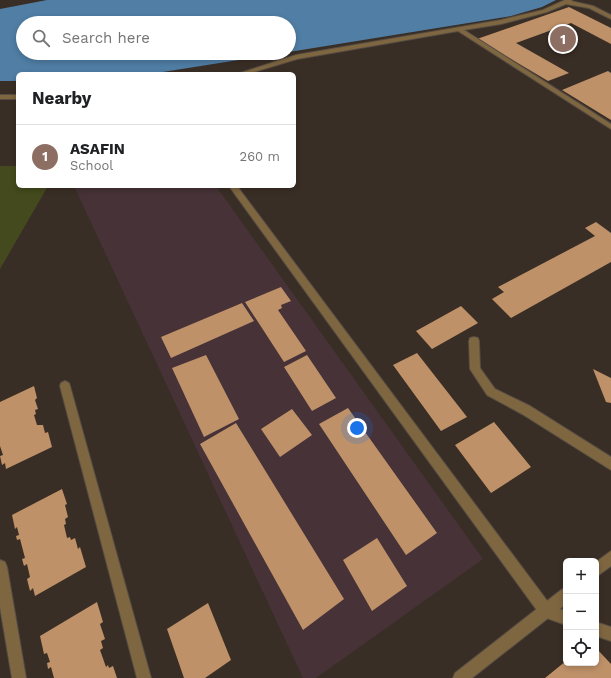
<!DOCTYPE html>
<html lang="en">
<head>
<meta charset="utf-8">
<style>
  :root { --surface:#fff; --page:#f2f2f2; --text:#202124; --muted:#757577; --line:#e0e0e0; --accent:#4d6f36 }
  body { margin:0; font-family:"Work Sans",sans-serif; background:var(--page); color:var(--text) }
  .controls { position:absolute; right:12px; bottom:12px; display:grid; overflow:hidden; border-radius:6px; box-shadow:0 2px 6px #0003 }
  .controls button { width:36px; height:36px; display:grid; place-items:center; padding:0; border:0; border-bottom:1px solid var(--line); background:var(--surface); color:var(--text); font:20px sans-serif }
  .you { position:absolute; left:357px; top:428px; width:14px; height:14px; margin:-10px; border:3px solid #fff; border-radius:50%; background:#1a73e8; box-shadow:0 0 0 6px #1a73e833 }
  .badge { display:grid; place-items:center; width:26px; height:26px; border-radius:50%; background:var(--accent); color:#fff; font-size:13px; font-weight:700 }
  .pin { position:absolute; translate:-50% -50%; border:2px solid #fff; box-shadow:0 1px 4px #0006 }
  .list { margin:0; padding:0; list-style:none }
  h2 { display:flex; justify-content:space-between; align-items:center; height:52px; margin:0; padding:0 16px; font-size:17px }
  h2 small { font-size:13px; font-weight:400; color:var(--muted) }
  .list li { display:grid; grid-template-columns:26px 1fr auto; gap:12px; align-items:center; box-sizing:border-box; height:64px; padding:0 16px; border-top:1px solid var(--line) }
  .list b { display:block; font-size:15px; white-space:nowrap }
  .list p { margin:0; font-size:13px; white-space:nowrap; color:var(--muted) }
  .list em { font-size:13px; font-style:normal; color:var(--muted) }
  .icon { flex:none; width:22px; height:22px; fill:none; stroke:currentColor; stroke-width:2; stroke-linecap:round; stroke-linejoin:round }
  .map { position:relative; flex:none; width:611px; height:678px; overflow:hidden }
  .search { position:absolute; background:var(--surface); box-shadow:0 2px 6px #0003; left:16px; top:16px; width:280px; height:44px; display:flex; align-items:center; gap:10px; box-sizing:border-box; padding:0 14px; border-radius:22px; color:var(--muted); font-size:15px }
  .panel { position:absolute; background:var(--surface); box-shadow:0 2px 6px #0003; left:16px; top:72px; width:280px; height:116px; border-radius:6px }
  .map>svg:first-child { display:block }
  .education { fill:#463237 }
  .green { fill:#444a1d }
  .water { fill:#507ea5 }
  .building { fill:#bf9169 }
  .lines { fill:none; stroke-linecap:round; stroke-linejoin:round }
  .service-casing { stroke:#564c44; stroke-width:2 }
  .minor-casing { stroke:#564c44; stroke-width:2 }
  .tertiary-casing { stroke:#564c44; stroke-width:2 }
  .service { fill:#7e6740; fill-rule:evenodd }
  .minor { fill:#7e6740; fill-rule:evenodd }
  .tertiary { fill:#7e6740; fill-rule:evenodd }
</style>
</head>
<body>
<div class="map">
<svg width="611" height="678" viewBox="0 0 611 678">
  <rect width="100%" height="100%" fill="#392e25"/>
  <path class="education" d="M74,186H216L483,559L316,678H303Z"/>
  <path class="green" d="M0,166H18V186H48L0,269Z"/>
  <path class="water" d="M47,0H556L542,7L511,16L289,52V23H23V53H282L150,74H18V81H0V9Z"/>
  <path class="building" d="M569,7L611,28V44L571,23L516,43L569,73L548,81L477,39Z
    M608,71L611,73V120L562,90Z
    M596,222L611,233V262L511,318L492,299L504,292L498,287L595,236L585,228Z
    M281,287L291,301L281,305L282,308L278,310L306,351L284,362L245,302Z
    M242,303L254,321L171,358L161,337Z
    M461,306L478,323L432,349L416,331Z
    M417,353L467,417L441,431L393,365Z
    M206,355L239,419L204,437L172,368Z
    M307,355L336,398L312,411L284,367Z
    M593,369L611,378V403L606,402Z
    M34,386L37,398L35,400L38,409L35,410L36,414L34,415L37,425H43L45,433L48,432L52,447L6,469L5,463L2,465L0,456L3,455L0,446V402Z
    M348,408L437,533L406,555L319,424Z
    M292,409L312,435L280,457L261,429Z
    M494,422L531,467L491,493L455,445Z
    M236,423L344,599L303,630L200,444Z
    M62,489L67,504L65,505L68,517L65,519L66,524L64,525L67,538L70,537L71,540L75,538L78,549L80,547L86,567L35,596L33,588L30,591L27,579L30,577L27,564L24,566L22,559L25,558L20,539L17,540L16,536L19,535L17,527L15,529L12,515Z
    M377,538L407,586L372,611L343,560Z
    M97,602L103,622L100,624L105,639L101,641L103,648L100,650L106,667L108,665L109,668L113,666L117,678H54L51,667L48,669L47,663L50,662L47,653L44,654L40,636Z
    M208,603L231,660L205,678H184L167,629Z
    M596,648L611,664V678H545L566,661V663H596Z"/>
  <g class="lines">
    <g class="service-casing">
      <path id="service" d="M474,337L478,338L479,341L480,368L495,389L530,406L611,457V470L522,414L487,395L470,369L469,341L470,338Z"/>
    </g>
    <g class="minor-casing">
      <path id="minor" d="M565,0H572L571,1L593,6L611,15V19L589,8L566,4L547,12L501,24L464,30L611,124V129L458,31L297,59L247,74H237L296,55L501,20L543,10Z
        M0,95H18V99H0Z
        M229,186H237L551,606L566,611V625L541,616Z
        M65,381L69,383L70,386L151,678H137L60,386L61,383Z
        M0,560L5,562L7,567L26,678H12L0,607Z
        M596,622L611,627V641L596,636Z"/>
    </g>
    <g class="tertiary-casing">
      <path id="tertiary" d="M611,551V566L596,577V562Z
        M566,588V604L472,678H453L455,673L561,590Z"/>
    </g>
    <use href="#service" class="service"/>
    <use href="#minor" class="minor"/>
    <use href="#tertiary" class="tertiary"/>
  </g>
</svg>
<div class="controls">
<button>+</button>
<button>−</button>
<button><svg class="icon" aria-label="locate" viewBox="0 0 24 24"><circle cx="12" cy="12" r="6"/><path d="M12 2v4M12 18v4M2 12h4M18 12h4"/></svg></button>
</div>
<div class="you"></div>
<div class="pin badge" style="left:563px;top:39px;background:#8d6e63">1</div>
<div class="search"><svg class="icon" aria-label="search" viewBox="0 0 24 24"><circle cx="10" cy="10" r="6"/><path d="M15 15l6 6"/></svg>Search here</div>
<section class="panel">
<h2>Nearby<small></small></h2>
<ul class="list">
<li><span class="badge" style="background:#8d6e63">1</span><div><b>ASAFIN</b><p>School</p></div><em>260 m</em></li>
</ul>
</section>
</div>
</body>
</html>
